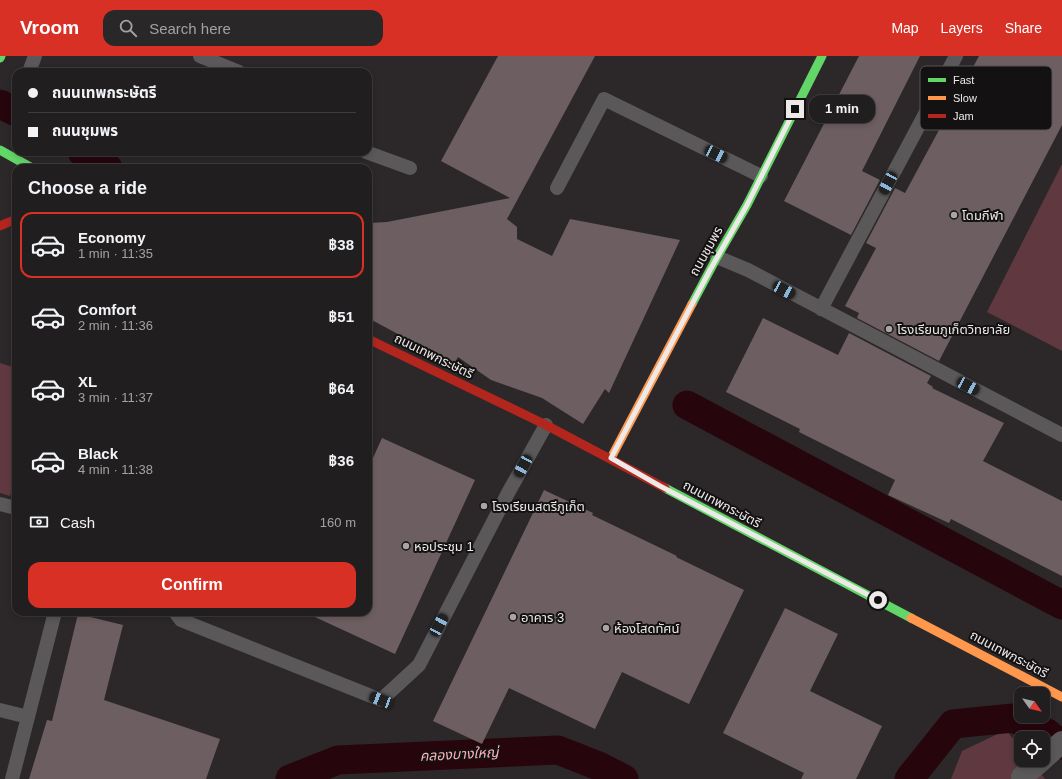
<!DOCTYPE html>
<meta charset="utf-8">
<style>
:root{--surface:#211e1f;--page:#292728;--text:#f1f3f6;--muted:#a2a2a4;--line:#3e3c3d;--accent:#d93025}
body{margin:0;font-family:Arial,"Noto Sans Thai",sans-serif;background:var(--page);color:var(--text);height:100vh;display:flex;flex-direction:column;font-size:15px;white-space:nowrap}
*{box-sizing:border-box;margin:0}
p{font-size:13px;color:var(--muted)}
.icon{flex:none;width:22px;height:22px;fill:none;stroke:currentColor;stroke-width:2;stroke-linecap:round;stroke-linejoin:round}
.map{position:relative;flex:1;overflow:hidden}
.details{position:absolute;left:12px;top:108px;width:360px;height:452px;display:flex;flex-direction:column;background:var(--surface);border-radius:12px;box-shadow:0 2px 6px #0003,0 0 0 1px var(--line)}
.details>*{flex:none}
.guide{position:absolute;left:12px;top:12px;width:360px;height:88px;border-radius:12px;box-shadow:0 2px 6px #0003,0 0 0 1px var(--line);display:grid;align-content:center;height:88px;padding:0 16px;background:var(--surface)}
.needle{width:26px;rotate:124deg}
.tools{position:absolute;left:1014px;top:631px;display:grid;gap:8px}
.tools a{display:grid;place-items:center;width:36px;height:36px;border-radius:8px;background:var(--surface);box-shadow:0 2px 6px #0003,0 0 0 1px var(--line);font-size:20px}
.end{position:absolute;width:18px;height:18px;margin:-9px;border:5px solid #ede9e9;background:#111;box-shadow:0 0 0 2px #111}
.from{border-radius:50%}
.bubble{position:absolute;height:28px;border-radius:12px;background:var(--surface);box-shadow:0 2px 6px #0003,0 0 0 1px var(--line);font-size:13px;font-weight:700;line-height:28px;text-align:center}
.car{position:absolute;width:12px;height:24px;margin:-12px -6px;border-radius:5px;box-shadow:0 0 3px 1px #0007;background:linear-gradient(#222 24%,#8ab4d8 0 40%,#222 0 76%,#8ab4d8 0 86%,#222 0)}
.guide b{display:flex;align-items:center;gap:14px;height:38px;font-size:15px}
.guide b+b{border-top:1px solid var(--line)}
.guide i{width:10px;height:10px;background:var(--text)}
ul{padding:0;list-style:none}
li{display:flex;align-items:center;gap:12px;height:66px;margin:0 8px 6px;padding:0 8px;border:2px solid transparent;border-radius:12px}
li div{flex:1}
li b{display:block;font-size:15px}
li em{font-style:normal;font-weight:700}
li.active{border-color:var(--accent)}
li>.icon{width:36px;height:36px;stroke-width:1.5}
h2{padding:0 16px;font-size:18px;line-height:48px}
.pay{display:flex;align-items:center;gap:10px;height:44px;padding:0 16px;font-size:15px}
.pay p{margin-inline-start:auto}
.primary-button{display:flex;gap:8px;margin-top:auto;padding:8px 16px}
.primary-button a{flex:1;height:46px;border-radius:12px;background:var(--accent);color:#fff;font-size:16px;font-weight:700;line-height:46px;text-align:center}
header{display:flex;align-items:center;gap:24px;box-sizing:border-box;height:56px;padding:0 20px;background:var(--accent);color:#fff}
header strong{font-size:19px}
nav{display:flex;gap:22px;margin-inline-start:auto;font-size:14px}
.search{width:280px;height:36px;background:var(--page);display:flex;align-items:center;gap:10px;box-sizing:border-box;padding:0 14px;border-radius:12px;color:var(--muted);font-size:15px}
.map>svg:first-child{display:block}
</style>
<header>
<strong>Vroom</strong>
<div class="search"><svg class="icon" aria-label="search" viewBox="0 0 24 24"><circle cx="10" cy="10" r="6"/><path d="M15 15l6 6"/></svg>Search here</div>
<nav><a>Map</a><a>Layers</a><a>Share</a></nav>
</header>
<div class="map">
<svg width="1062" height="723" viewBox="0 0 1062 723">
<rect width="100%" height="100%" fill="#2c2829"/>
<path fill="#5f393f" d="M 1062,108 L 1062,295 L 987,256 Z
M 0,307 L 16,312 L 16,420 L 10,440 L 0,437 Z
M 1006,674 L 1021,693 L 1021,704 L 1030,704 L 1045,723 L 951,723 L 962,695 Z"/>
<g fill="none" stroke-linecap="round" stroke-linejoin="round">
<path stroke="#27050d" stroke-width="29" d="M 0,48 L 16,56
M 82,96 L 108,112
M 687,349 L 1062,549
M 290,723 L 338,704 L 558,694 L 601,711 L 624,723
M 909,723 L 953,668 L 1013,662 L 1047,677 L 1062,689"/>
</g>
<path fill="#6d5e61" d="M 498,0 L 595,0 L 507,163 L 517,171 L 517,183 L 552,200 L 570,163 L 680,184 L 609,337 L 605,333 L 583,368 L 542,342 L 491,324 L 458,301 L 454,308 L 368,262 L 368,167 L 387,166 L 510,142 L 441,105 Z
M 859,0 L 920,0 L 862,115 L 880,124 L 851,179 L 784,145 Z
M 979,0 L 1062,0 L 1062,69 L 939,305 L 857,262 L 859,257 L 845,250 L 876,192 L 866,187 L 895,132 L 905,137 Z
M 763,262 L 838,299 L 849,277 L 931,320 L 927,327 L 933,331 L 932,332 L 1004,367 L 983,405 L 1062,445 L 1062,520 L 951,463 L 949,467 L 888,439 L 895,424 L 799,376 L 800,373 L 726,336 Z
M 382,382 L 475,424 L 395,598 L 304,556 L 368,556 L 368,413 Z
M 544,434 L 593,457 L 592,459 L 677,500 L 676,501 L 744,534 L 689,648 L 622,616 L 595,673 L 509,632 L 482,688 L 433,665 Z
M 785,552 L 838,578 L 810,635 L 882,670 L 856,723 L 801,723 L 804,717 L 723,677 Z
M 78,558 L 123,569 L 104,644 L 220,683 L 206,723 L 29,723 L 47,664 L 52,665 Z"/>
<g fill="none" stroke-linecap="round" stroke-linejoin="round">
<path stroke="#5b5859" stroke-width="14" d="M 200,0 L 239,16
M 29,16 L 35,0
M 366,96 L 410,112
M 557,132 L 604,43 L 761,120
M 717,201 L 748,214 L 1062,379
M 821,253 L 956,0
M 0,448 L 16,452
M 175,556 L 181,564 L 381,644 L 419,609 L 508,437 L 546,369
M 0,654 L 28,661
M 12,723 L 55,556"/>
<path stroke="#5b5859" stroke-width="22" d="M 1043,703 L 1062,686
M 1023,723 L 1022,721 L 1042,704"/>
<path stroke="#63d668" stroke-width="9" d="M 0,2 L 1,0
M 0,94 L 32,112
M 692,248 L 717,201 L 747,149 L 822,0
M 665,432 L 911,562"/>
<path stroke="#ff974d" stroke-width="9" d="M 611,402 L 692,248
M 911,562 L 1062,641"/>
<path stroke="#b3261e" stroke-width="9" d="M 0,170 L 16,163
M 368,283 L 544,368 L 665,432"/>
</g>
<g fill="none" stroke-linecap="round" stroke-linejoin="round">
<path stroke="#ede9e9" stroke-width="5" d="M 795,53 L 747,149 L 710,214 L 611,402 L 660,430 L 878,544"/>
</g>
<g fill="#a9a5a6" stroke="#131111" stroke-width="1.5">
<circle cx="954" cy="159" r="4"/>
<circle cx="889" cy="273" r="4"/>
<circle cx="484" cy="450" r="4"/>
<circle cx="406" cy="490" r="4"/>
<circle cx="513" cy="561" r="4"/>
<circle cx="606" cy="572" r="4"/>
</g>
<g text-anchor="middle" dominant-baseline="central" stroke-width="4" stroke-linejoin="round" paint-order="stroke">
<g font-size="13" fill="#ede9e9" stroke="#131111" text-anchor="start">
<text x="962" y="159">โดมกีฬา</text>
<text x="897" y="273">โรงเรียนภูเก็ตวิทยาลัย</text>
<text x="492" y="450">โรงเรียนสตรีภูเก็ต</text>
<text x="414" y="490">หอประชุม 1</text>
<text x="521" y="561">อาคาร 3</text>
<text x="614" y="572">ห้องโสดทัศน์</text>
</g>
<g font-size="13" fill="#ede9e9" stroke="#131111">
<text transform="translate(706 195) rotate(-61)">ถนนชุมพร</text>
<text transform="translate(434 300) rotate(26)">ถนนเทพกระษัตรี</text>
<text transform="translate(722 448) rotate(28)">ถนนเทพกระษัตรี</text>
<text transform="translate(1009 598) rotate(28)">ถนนเทพกระษัตรี</text>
</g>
<g font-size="14" font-style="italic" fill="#feb1bc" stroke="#131111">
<text transform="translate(459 698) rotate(-3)">คลองบางใหญ่</text>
</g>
</g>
<rect x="920" y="10" width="132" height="64" rx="6" fill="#131111" stroke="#545252" stroke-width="1"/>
<rect x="928" y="22" width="18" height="4" fill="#63d668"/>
<rect x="928" y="40" width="18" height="4" fill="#ff974d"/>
<rect x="928" y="58" width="18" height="4" fill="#b3261e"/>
<g font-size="11" fill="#ede9e9">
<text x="953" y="28">Fast</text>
<text x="953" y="46">Slow</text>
<text x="953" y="64">Jam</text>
</g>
</svg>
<div class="tools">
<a><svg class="needle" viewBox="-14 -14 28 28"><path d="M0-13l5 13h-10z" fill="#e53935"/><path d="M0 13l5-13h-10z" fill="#a2a2a4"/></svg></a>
<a><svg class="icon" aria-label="locate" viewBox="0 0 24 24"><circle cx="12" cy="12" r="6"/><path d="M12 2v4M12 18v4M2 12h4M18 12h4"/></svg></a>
</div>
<i class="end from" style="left:878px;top:544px"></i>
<i class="end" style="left:795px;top:53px"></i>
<div class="bubble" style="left:809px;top:39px;width:66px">1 min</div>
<i class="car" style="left:716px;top:98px;rotate:116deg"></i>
<i class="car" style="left:888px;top:127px;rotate:208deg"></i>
<i class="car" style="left:784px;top:234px;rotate:118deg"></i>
<i class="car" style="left:968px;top:330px;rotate:118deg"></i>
<i class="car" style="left:523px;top:410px;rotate:209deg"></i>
<i class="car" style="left:439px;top:569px;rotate:28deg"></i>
<i class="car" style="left:381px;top:644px;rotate:291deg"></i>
<div class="guide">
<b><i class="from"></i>ถนนเทพกระษัตรี</b>
<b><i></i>ถนนชุมพร</b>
</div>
<section class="details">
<h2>Choose a ride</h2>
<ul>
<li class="active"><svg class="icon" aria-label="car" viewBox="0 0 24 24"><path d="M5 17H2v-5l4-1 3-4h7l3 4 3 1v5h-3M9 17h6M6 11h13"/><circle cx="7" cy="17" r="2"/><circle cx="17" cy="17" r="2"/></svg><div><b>Economy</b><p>1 min · 11:35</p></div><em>฿38</em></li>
<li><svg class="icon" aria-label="car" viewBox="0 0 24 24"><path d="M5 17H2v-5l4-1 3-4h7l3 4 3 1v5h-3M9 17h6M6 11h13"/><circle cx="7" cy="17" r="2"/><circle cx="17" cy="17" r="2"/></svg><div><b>Comfort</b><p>2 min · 11:36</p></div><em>฿51</em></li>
<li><svg class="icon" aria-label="car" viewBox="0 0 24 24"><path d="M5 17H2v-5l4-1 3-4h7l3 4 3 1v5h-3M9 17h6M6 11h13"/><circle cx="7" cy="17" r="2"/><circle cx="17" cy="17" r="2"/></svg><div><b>XL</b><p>3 min · 11:37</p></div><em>฿64</em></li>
<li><svg class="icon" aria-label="car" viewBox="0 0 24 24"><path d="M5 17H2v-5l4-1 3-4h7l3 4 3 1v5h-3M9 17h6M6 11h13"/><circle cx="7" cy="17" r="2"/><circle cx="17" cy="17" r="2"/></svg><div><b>Black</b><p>4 min · 11:38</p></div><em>฿36</em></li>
</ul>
<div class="pay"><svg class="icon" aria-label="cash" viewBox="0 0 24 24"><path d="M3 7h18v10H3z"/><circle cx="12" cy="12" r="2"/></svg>Cash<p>160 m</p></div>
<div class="primary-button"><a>Confirm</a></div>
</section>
</div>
